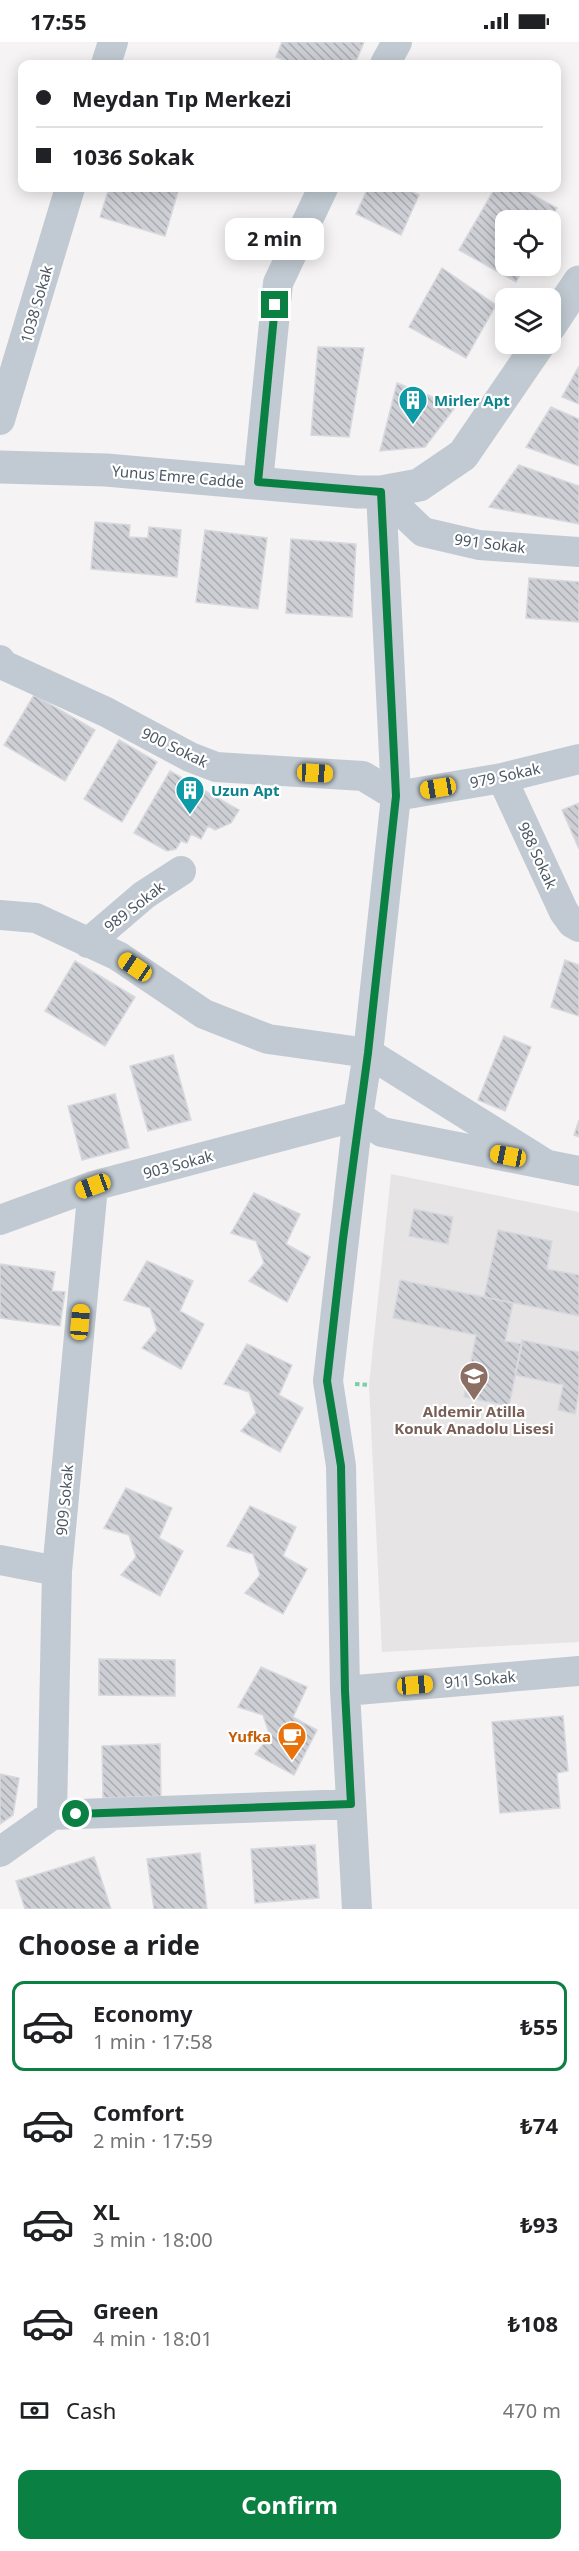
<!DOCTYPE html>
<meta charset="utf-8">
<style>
:root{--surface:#fff;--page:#f6f6f6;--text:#202124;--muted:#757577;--line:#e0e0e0;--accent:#0b8043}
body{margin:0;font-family:"Noto Sans",sans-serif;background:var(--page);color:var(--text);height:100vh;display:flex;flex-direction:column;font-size:22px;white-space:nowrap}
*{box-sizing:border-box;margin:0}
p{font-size:20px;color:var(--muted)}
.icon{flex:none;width:33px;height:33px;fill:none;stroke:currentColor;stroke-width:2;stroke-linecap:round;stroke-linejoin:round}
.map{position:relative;height:1867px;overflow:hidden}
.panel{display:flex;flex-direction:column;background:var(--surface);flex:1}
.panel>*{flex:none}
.banner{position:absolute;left:18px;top:18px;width:543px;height:132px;border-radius:12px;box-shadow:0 3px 15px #0003;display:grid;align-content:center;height:132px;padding:0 18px;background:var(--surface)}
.buttons{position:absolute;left:495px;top:168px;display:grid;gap:12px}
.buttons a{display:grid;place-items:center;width:66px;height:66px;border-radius:12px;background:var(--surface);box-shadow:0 3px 15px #0003;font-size:30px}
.end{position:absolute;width:27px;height:27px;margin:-14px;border:8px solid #0b8043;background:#fff;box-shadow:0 0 0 3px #fff}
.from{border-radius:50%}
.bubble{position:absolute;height:42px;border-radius:12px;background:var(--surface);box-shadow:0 3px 15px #0003;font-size:20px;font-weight:700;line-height:42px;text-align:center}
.car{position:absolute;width:18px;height:36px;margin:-18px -9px;border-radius:8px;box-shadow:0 0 4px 2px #0007;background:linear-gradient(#f5c518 24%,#345 0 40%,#f5c518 0 76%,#345 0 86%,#f5c518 0)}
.banner b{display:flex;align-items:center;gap:21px;height:57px;font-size:22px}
.banner b+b{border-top:2px solid var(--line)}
.banner i{width:15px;height:15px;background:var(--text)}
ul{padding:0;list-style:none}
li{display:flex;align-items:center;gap:18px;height:90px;margin:0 12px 9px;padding:0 6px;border:3px solid transparent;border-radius:12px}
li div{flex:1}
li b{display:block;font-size:22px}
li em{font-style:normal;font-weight:700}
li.active{border-color:var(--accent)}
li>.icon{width:54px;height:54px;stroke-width:1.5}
h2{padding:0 18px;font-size:27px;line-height:72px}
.pay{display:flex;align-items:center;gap:15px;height:66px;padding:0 18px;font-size:22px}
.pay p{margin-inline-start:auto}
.primary-button{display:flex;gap:12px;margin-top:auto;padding:12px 18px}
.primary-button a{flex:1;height:69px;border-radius:12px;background:var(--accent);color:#fff;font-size:24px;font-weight:700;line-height:69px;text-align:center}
.status{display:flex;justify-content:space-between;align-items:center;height:42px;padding:0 30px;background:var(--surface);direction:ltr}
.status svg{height:16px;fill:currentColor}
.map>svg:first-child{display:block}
</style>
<div class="status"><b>17:55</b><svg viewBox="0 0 49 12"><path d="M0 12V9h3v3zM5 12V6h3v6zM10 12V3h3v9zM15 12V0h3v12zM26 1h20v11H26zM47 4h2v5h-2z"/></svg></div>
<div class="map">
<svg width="579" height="1867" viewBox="0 0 579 1867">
<defs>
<pattern id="building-back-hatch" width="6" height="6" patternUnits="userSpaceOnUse" patternTransform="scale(1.5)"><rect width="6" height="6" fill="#cdcfd5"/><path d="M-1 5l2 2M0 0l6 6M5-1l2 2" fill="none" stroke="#a8abb0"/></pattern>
</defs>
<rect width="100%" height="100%" fill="#f5f3f3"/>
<path fill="#e6e4e5" d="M 391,1132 L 579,1170 L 579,1600 L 382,1610 L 369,1343 Z"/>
<path fill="url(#building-back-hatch)" stroke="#d7d9de" stroke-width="1.5" d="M 282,0 L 364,0 L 355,22 L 296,22 L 276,15 Z
M 109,146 L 141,146 L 150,149 L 152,146 L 179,146 L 165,194 L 100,175 Z
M 368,146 L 403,146 L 419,153 L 401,193 L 356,172 Z
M 495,146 L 520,146 L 557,166 L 550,178 L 506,178 L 506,224 L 525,224 L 516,240 L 459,208 Z
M 442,226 L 496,263 L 466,316 L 409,285 Z
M 318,305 L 364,306 L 349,395 L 311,393 Z
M 579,324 L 579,362 L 562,355 Z
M 397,341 L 456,364 L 425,405 L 380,409 Z
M 551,365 L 579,377 L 579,424 L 526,405 Z
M 519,423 L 579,444 L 579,482 L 489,465 Z
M 95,480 L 130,483 L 129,495 L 148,496 L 149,485 L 181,488 L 177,535 L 91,527 Z
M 205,488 L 267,496 L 258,567 L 196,560 Z
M 291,497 L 356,502 L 352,575 L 286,571 Z
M 529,536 L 579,540 L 579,580 L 526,576 Z
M 34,653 L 95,688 L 65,739 L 4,703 Z
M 119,698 L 157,720 L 122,780 L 84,757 Z
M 170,729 L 239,768 L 231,781 L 215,788 L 208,784 L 201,797 L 191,792 L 187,801 L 181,799 L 176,807 L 167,809 L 134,791 Z
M 579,761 L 579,807 L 562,768 Z
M 565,918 L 579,923 L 579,974 L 551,965 Z
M 75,919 L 135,955 L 105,1004 L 45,969 Z
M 504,994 L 531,1005 L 505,1069 L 478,1058 Z
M 173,1013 L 191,1078 L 148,1089 L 130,1024 Z
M 115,1052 L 129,1106 L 82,1118 L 68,1064 Z
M 579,1078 L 579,1095 L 574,1093 Z
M 254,1151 L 300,1172 L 286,1202 L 310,1215 L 287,1260 L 249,1239 L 264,1221 L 256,1199 L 231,1191 Z
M 414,1167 L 453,1175 L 448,1202 L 409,1194 Z
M 498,1188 L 552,1199 L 547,1227 L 579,1233 L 579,1274 L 484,1255 Z
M 147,1219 L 193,1239 L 180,1269 L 204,1282 L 181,1327 L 142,1306 L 157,1288 L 150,1266 L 124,1258 Z
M 0,1222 L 55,1230 L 52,1249 L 65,1250 L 60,1284 L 0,1276 Z
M 400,1238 L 513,1261 L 505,1299 L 522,1302 L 509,1364 L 464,1355 L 476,1293 L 393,1276 Z
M 522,1298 L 579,1310 L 579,1350 L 575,1372 L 558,1368 L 563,1343 L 515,1333 Z
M 247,1302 L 292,1323 L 279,1353 L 303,1366 L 280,1410 L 241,1389 L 256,1371 L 249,1350 L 224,1342 Z
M 126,1446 L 172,1466 L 159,1496 L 183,1509 L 160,1554 L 121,1533 L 136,1515 L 129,1493 L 104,1486 Z
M 250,1464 L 296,1485 L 283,1514 L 307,1527 L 283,1572 L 245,1551 L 260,1533 L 253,1512 L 227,1504 Z
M 99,1617 L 175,1618 L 175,1654 L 99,1653 Z
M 261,1625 L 307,1645 L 293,1675 L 317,1688 L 294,1733 L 255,1712 L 270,1694 L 263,1673 L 238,1665 Z
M 563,1674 L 568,1729 L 557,1731 L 560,1766 L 500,1771 L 492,1680 Z
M 160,1702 L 161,1754 L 103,1756 L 102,1704 Z
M 0,1732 L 19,1736 L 13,1773 L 0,1782 Z
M 315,1803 L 319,1856 L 255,1861 L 251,1807 Z
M 200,1811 L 207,1867 L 154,1867 L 147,1817 Z
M 94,1815 L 111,1867 L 25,1867 L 16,1839 Z"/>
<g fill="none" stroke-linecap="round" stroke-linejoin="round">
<path stroke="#7ad0a6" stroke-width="4" stroke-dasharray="4.5 3" stroke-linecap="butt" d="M 355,1342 L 369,1343"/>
<path stroke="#c1cad2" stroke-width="30" d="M 106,22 L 113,0
M 385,22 L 397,0
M 0,378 L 70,146
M 258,440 L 278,241 L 323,146
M 381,450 L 423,490 L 479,503 L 579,510
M 0,618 L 3,623 L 106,670 L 190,715 L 216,725 L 363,734 L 396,754 L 502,736 L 579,717
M 502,736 L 564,870 L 572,881 L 579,885
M 0,873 L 36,876 L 118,914 L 204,972 L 268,997 L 368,1011 L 544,1121
M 88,901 L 144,853 L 181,829
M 0,1178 L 93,1144 L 358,1074 L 382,1090 L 579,1129
M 0,1518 L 57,1529
M 345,1649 L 579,1629
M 52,1773 L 57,1529 L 93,1144
M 0,1810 L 52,1773 L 351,1762
M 357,1867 L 345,1649 L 341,1424 L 328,1339 L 358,1074 L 368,1011 L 396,754 L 381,450"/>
<path stroke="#c1cad2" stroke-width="33" d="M 550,284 L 579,240
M 0,425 L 106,428 L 358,450 L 381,450 L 419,443 L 463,413 L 539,302"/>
</g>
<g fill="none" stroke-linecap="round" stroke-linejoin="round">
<path stroke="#0b8043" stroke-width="8" d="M 76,1772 L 351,1762 L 345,1649 L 341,1424 L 327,1339 L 343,1197 L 368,1011 L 396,754 L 381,450 L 258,440 L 275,263"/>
</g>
<defs>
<g id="building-pin" transform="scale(1.5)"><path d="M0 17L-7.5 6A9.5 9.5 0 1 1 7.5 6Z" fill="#0f9aa8" stroke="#fff"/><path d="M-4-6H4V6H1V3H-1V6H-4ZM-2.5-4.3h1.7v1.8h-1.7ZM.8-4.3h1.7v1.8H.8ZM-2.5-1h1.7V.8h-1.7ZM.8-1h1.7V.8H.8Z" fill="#fff"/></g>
<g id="school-pin" transform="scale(1.5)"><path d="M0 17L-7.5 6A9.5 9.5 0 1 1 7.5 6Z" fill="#8d6e63" stroke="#fff"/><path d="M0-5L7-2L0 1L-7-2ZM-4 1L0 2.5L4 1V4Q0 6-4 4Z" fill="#fff"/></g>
<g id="cafe-pin" transform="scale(1.5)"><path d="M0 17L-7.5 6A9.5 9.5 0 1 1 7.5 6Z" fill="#e8710a" stroke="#fff"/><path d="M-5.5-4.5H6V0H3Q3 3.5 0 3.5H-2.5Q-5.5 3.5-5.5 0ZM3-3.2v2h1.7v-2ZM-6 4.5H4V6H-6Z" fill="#fff"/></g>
</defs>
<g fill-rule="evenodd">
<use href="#building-pin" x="413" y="358"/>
<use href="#building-pin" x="190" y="748"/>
<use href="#school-pin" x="474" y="1334"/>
<use href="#cafe-pin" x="292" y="1694"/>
</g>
<g text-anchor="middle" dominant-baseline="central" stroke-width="4.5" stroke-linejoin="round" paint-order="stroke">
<g font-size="15" fill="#4a5661" stroke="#fff">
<text transform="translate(36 262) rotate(-74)">1038 Sokak</text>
<text transform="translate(178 434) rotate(5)">Yunus Emre Cadde</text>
<text transform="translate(490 501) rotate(7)">991 Sokak</text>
<text transform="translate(175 705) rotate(26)">900 Sokak</text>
<text transform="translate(505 733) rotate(-12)">979 Sokak</text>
<text transform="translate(538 813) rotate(65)">988 Sokak</text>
<text transform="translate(134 864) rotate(-38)">989 Sokak</text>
<text transform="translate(178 1122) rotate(-15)">903 Sokak</text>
<text transform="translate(64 1458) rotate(-85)">909 Sokak</text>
<text transform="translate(480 1637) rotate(-5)">911 Sokak</text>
</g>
<g font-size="15" font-weight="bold" fill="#0d838f" stroke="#fff" text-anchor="start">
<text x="434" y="358">Mirler Apt</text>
<text x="211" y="748">Uzun Apt</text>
</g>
<g font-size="15" font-weight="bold" fill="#785e54" stroke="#fff">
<text x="474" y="1369">Aldemir Atilla<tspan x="474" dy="17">Konuk Anadolu Lisesi</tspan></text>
</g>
<g font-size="15" font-weight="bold" fill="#c56008" stroke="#fff" text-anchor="end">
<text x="271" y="1694">Yufka</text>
</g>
</g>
</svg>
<div class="buttons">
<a><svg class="icon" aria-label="locate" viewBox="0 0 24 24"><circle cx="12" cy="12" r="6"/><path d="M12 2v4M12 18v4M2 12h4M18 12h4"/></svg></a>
<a><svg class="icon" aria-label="layers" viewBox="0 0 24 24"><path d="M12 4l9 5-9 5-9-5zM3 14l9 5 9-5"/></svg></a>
</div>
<i class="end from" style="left:76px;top:1772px"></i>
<i class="end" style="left:275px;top:263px"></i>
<div class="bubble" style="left:225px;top:176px;width:99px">2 min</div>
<i class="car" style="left:315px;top:731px;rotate:93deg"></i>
<i class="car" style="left:438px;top:746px;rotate:260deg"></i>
<i class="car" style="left:135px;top:925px;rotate:304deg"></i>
<i class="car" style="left:508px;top:1114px;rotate:281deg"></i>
<i class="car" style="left:93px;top:1144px;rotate:250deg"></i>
<i class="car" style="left:80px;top:1280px;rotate:5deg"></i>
<i class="car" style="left:415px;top:1643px;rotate:85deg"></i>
<div class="banner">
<b><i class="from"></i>Meydan Tıp Merkezi</b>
<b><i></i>1036 Sokak</b>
</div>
</div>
<section class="panel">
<h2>Choose a ride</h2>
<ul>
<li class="active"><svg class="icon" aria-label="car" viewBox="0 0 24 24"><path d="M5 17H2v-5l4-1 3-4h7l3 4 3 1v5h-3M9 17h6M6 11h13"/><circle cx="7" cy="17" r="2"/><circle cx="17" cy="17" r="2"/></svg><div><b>Economy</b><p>1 min · 17:58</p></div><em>₺55</em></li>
<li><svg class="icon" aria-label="car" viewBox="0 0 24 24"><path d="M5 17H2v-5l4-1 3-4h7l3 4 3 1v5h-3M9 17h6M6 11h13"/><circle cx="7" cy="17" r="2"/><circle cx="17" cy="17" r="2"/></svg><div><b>Comfort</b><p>2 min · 17:59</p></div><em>₺74</em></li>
<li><svg class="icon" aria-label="car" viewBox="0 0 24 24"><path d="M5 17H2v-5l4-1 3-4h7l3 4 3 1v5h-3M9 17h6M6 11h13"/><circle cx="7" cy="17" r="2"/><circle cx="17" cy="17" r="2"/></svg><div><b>XL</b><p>3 min · 18:00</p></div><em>₺93</em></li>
<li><svg class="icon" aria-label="car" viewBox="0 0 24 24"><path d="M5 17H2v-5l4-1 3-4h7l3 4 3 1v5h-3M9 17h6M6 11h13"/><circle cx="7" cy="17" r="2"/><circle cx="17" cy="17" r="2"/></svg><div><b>Green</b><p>4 min · 18:01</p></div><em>₺108</em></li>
</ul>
<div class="pay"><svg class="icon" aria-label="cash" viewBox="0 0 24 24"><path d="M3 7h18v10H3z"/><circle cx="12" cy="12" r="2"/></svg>Cash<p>470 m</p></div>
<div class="primary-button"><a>Confirm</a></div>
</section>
